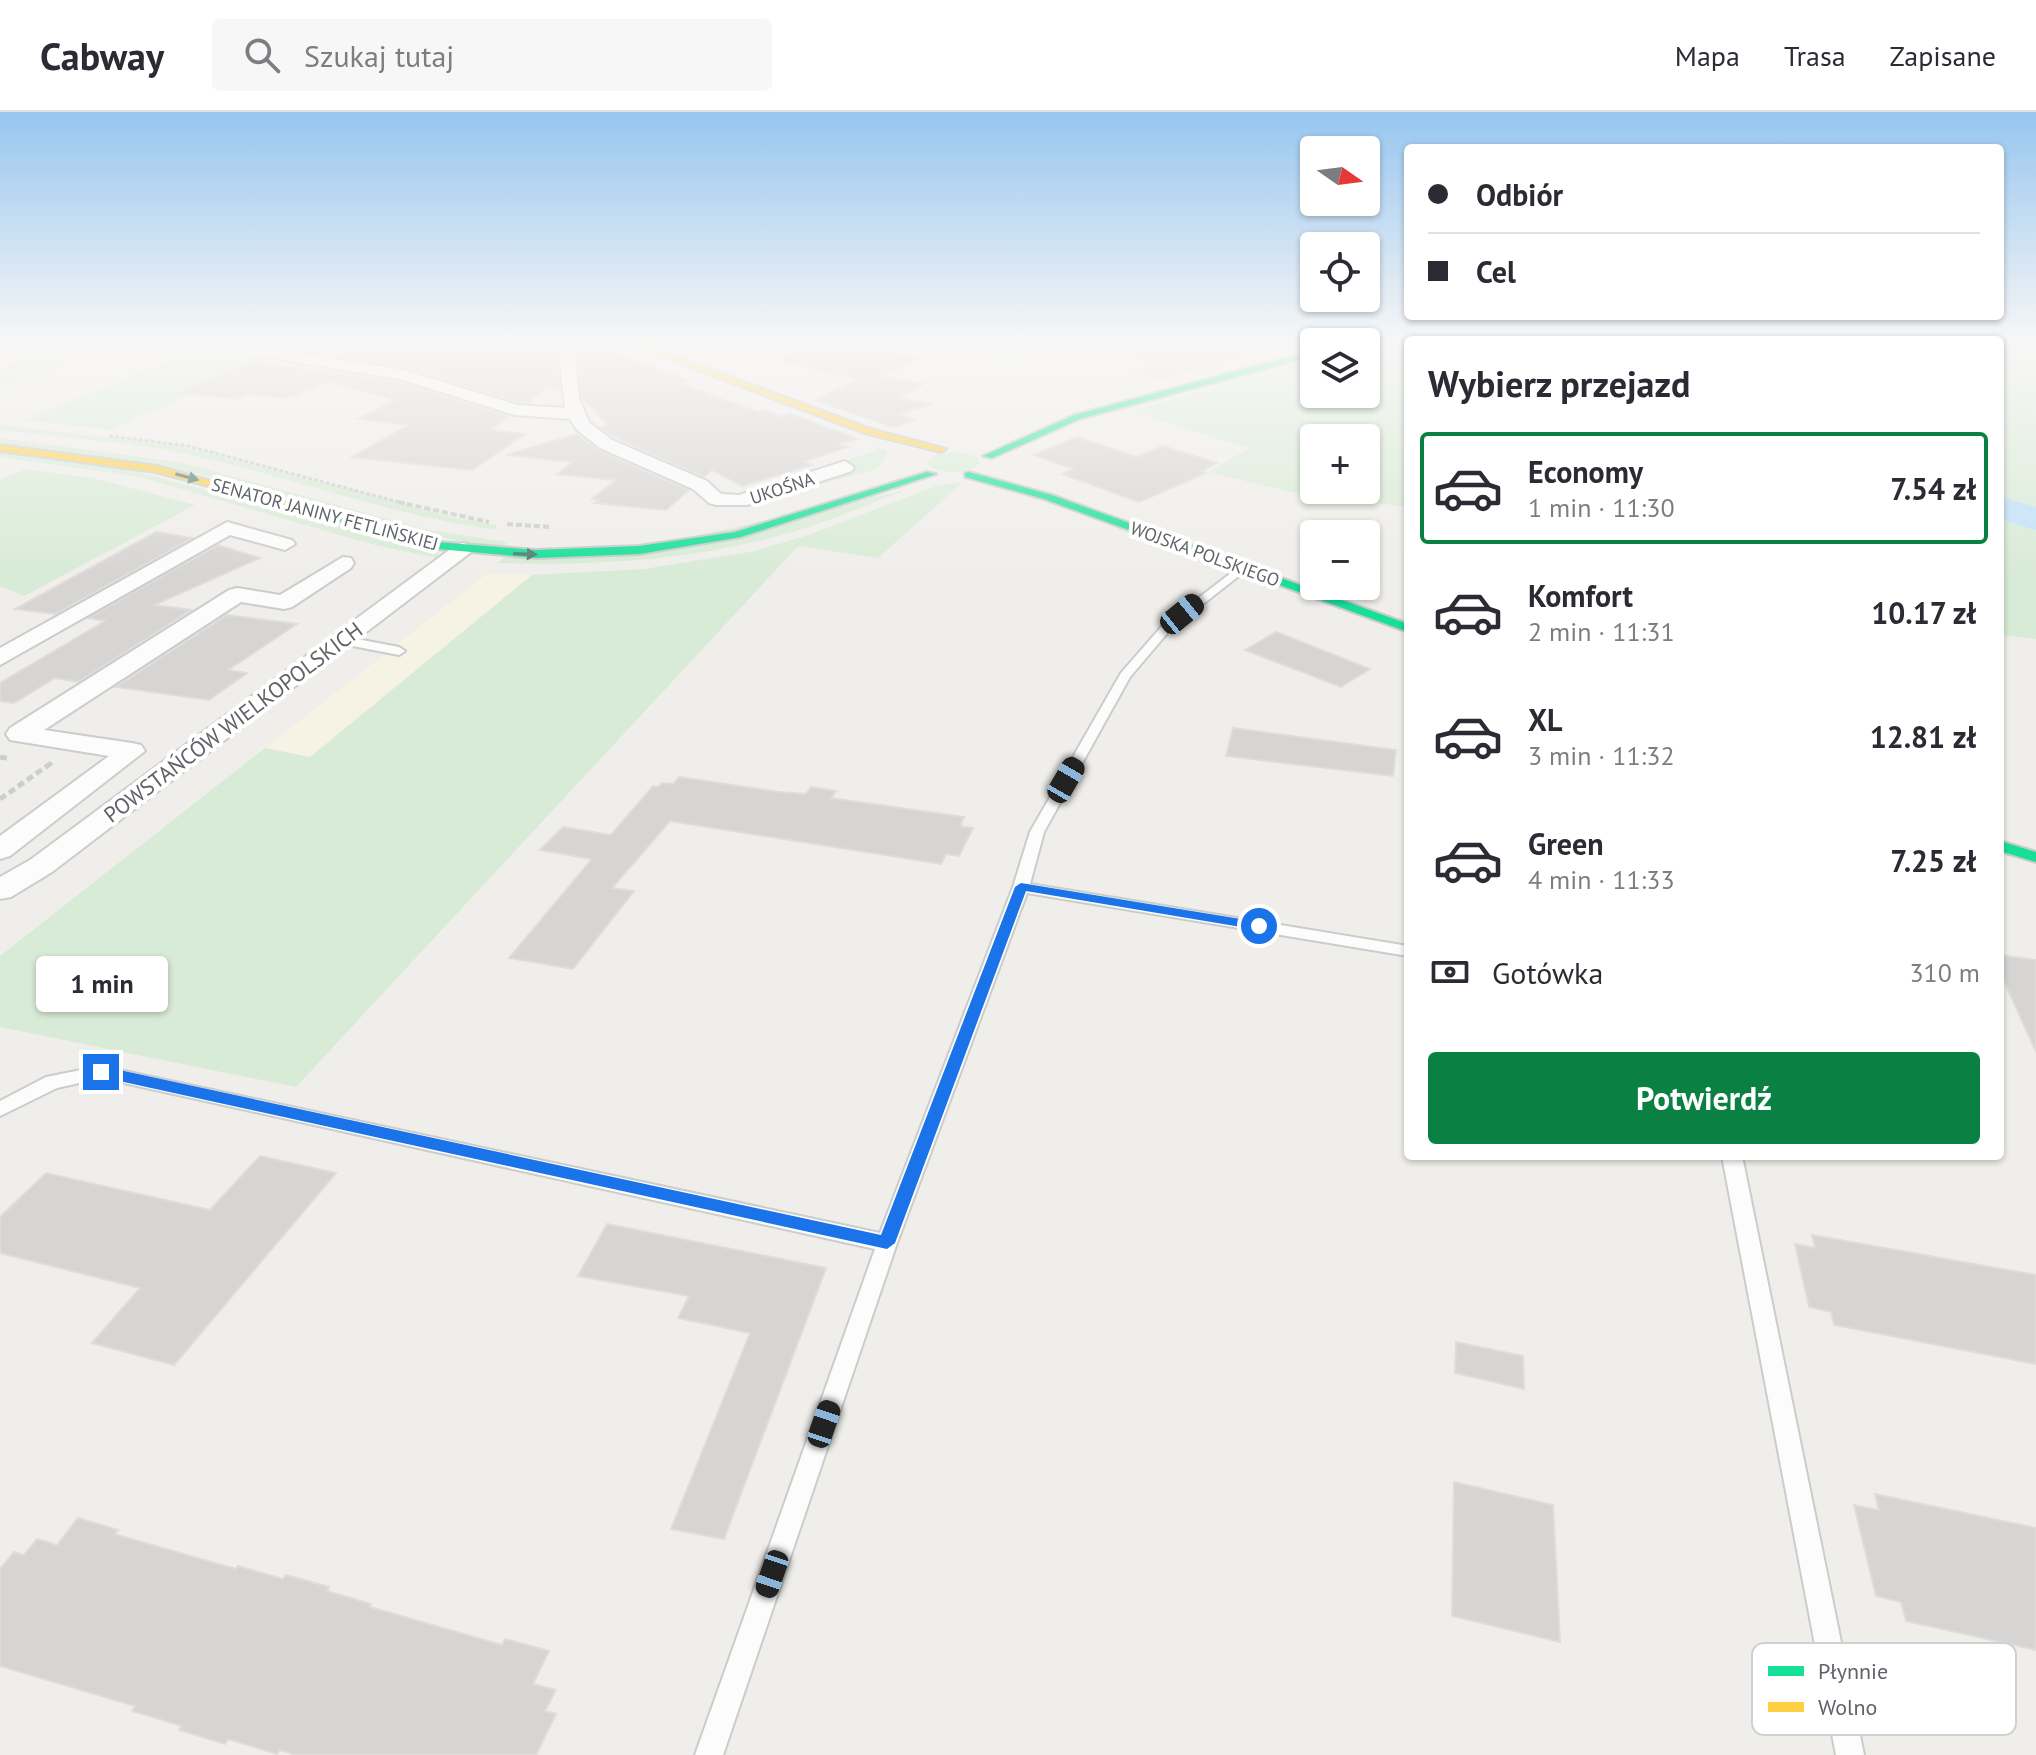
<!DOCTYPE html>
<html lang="pl">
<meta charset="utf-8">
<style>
:root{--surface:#fff;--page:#f7f7f7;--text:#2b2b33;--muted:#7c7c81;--line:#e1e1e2;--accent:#0b8043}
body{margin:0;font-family:"PT Sans",sans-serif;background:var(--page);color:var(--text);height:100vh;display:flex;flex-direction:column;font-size:30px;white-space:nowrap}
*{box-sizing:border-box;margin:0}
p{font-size:26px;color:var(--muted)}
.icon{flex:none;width:44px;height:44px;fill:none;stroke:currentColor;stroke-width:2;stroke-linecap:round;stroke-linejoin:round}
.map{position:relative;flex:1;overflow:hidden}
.drawer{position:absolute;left:1404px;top:224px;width:600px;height:824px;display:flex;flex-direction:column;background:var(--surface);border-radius:8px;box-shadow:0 2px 6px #0004}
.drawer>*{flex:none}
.guide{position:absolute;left:1404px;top:32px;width:600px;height:176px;border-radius:8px;box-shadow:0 2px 6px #0004;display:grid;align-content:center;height:176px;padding:0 24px;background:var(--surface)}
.needle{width:52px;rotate:104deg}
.buttons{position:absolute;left:1300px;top:24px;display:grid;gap:16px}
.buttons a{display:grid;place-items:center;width:80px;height:80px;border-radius:8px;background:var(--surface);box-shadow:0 2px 6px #0004;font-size:40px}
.end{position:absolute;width:36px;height:36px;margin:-18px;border:10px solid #1a73e8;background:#fff;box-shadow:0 0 0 4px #fff}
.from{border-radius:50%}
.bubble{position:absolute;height:56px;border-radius:8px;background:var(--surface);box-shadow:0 2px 6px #0004;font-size:26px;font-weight:700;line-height:56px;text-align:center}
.car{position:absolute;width:24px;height:48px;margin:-24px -12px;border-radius:10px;box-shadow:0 0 6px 2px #0007;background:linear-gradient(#222 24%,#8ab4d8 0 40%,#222 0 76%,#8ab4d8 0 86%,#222 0)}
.guide b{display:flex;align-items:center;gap:28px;height:76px;font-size:30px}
.guide b+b{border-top:2px solid var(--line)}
.guide i{width:20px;height:20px;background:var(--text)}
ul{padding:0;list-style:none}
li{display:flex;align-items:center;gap:24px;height:112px;margin:0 16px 12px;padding:0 8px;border:4px solid transparent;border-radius:8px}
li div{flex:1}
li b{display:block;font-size:30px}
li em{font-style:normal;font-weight:700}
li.current{border-color:var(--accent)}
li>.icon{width:72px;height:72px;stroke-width:1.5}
h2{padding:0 24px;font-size:36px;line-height:96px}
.pay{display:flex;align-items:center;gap:20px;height:88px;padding:0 24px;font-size:30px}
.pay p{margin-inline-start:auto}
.cta{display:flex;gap:16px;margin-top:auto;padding:16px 24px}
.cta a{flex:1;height:92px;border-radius:8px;background:var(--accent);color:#fff;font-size:32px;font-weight:700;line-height:92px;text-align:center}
header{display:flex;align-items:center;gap:48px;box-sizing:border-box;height:112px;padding:0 40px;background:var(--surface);border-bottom:2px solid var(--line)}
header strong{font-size:38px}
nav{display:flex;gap:44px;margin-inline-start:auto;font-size:28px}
.search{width:560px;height:72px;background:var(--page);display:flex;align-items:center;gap:20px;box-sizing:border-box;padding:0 28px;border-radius:8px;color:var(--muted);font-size:30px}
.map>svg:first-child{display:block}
</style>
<header>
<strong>Cabway</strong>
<div class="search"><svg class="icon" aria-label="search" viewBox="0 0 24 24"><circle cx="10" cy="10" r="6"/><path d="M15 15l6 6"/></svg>Szukaj tutaj</div>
<nav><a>Mapa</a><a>Trasa</a><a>Zapisane</a></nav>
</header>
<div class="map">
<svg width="2036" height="1643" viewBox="0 0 2036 1643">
<rect width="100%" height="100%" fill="#efeeea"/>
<path fill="#f7f3e4" d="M 488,461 L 532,463 L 310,646 L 265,636 Z"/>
<path fill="#e2e0da" d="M 1106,233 L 1295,233 L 1159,268 L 1133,258 L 1151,253 L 1107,238 L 1111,234 Z"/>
<path fill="#d8ebd6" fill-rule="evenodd" d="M 945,233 L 1044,233 L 1020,249 Z
M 1366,233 L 1408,233 L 1408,395 L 1290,380 L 1209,360 L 1249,336 L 1129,299 L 1314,247 L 1314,282 L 1366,282 ZM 1314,326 L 1366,326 L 1366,378 L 1314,378 Z
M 2000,233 L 2036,233 L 2036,527 L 2000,523 Z
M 205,235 L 273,246 L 228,266 L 215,265 L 181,280 L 191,282 L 112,318 L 23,308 Z
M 46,245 L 77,248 L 0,278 L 0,262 Z
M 0,313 L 184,335 L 456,406 L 496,413 L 496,417 L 518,420 C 409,410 305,369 199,345 C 134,330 66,326 0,318 Z
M 0,326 L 180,350 L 427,418 L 508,430 L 501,435 L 468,432 L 189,360 L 0,332 Z
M 868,333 L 886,339 L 887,342 L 877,357 L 744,392 L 854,356 L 842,350 L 877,338 Z
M 0,340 L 116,354 L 438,440 L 438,446 L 375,433 L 139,365 L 0,345 Z
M 954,340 L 976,344 L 980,351 C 967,363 938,364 926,351 L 937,342 Z
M 25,357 L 93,366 L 195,393 L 24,484 L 0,474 L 0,368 Z
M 963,370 L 878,446 L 798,434 L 296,975 L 0,915 L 0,844 L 265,636 L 310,645 L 532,463 L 644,457 L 750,440 L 806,424 L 936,374 Z
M 906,378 C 860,396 815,415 767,427 C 679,449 588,454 498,451 L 504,445 L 599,445 Z"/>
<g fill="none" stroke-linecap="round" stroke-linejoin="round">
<path fill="#bfe0f9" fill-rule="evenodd" d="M 2000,385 L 2036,395 L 2036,418 L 2000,407 Z"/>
</g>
<path fill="#d6d5d3" stroke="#deddd9" stroke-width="2" d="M 366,233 L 555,233 L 560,277 L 547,275 L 527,291 L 518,290 L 404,255 L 340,245 Z
M 577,233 L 594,233 L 690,269 L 681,272 L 758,300 L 764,298 L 782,305 L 789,301 L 858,327 L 840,332 L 848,335 L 805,349 L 812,353 L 742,374 L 712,358 L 704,365 L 614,325 L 600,315 L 608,313 L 582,285 Z
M 816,233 L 852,233 L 919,246 L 881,264 L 924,272 L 897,286 L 934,292 L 897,302 L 915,308 L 893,315 L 815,288 L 858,267 L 777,248 Z
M 252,249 L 399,270 L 509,304 L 491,318 L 525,322 L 472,358 L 352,345 L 408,313 L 358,307 L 395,288 L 328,269 L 300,282 L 283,286 L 248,282 L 238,287 L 179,281 Z
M 577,322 L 599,339 L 689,378 L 666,398 L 594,391 L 599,387 L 592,387 L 616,368 L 557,362 L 573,350 L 506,343 Z
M 1077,325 L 1136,345 L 1163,334 L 1217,351 L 1202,359 L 1206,361 L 1139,390 L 1062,362 L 1074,357 L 1034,343 Z
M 156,420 L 192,426 L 55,502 L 15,497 Z
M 218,433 L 260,446 L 154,493 L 191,498 L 78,570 L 55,566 L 14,591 L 0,589 L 0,571 L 105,509 L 88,506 Z
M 227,503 L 297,512 L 228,558 L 247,561 L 209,588 L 116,575 Z
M 1276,520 L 1370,557 L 1341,575 L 1245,538 Z
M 1233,616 L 1396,638 L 1393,664 L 1226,644 Z
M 679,665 L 779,680 L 806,682 L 811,675 L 836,679 L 831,686 L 964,705 L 960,714 L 973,716 L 959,744 L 946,742 L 941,752 L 670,709 L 612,776 L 634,779 L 573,857 L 509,846 L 592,747 L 540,738 L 563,715 L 611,723 L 653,674 L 658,675 L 662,671 L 673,672 Z
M 2000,843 L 2036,848 L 2036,940 L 2000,860 Z
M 260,1044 L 336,1061 L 174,1253 L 92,1231 L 140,1176 L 0,1141 L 0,1105 L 46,1061 L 210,1098 Z
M 607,1112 L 826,1156 L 724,1427 L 671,1417 L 750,1221 L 678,1206 L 689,1184 L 578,1164 Z
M 1812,1123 L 2036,1163 L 2036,1252 L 1834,1213 L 1831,1200 L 1809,1195 L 1795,1132 L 1815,1136 Z
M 1456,1230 L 1523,1244 L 1524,1277 L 1455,1261 Z
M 1454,1370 L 1553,1393 L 1560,1530 L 1452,1504 Z
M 1875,1382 L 2036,1416 L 2036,1538 L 1906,1509 L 1901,1490 L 1876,1484 L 1854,1393 L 1879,1398 Z
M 78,1406 L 118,1418 L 114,1422 L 236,1457 L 238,1454 L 283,1467 L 286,1463 L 329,1475 L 327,1479 L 371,1492 L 370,1495 L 502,1533 L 505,1527 L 549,1539 L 533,1572 L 556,1578 L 545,1599 L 556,1602 L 536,1643 L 296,1643 L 280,1638 L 277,1642 L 228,1627 L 225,1632 L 179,1618 L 182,1614 L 132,1599 L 135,1594 L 0,1554 L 0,1457 L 14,1440 L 24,1443 L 37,1427 L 57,1433 Z"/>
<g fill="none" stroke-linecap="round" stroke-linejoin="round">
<g stroke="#cbcccc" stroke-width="4">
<path id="lane" d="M 1240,454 L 1249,456 L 1170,518 L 1130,565 L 1044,720 L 1030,772 L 1408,834 L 1408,844 L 1027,781 L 897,1131 L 723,1643 L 695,1643 L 875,1137 L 101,966 L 57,976 L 0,1004 L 0,989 L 46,965 L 101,954 L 880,1121 L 1013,775 L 1030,720 L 1121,561 L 1162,514 Z
M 341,524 L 399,535 L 405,539 L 399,543 L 337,531 L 337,525 Z
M 1722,1044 L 1742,1044 L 1864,1643 L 1836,1643 Z"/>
</g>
<g stroke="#cbcccc" stroke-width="4">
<path id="street" d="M 214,233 L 251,233 L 403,258 L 517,293 L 565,296 L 558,233 L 574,233 L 579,286 L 589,310 L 612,328 L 707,369 L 721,382 L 739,383 L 845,349 L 854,355 L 852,359 L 747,393 L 716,393 L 709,391 L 693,377 L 600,336 L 577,318 L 570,307 L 515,303 L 400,267 L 221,238 Z
M 227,410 L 292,428 L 295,432 L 285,438 L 230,423 L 0,553 L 0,536 Z
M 463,431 L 470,433 L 474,437 L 470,441 L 52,760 L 11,785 L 0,787 L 0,765 L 30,748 L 456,433 Z
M 343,445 L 351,446 L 354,451 L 351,456 L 292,495 L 284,497 L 241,490 L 44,618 L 132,631 L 141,633 L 145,639 L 10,744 L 0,747 L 0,724 L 109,644 L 10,628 L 6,622 L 10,616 L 229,478 L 237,476 L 280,483 Z"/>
</g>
<g stroke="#cacacb" stroke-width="4">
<path id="fast" d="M 1314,238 L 1314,244 L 1080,307 L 992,346 L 983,344 L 1074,303 Z
M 927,360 L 936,362 L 741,425 L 639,442 L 536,446 L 438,437 L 277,391 L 283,388 L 438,430 L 536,438 L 639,434 L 735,420 Z
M 969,360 L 1052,383 L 1408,512 L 1408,520 L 1044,387 L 965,365 L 965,361 Z
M 2000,729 L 2036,740 L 2036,750 L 2000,739 Z"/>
</g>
<g stroke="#cacacb" stroke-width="4">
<path id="slow" d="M 631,233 L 644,233 L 871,317 L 946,337 L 941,340 L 864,321 Z
M 0,333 L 157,354 L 289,391 L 283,394 L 156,360 L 0,339 Z"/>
</g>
<path stroke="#cacfcc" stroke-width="3" stroke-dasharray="4 2" stroke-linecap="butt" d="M 0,259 L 70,233
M 109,324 L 188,334 L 406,392"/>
<path stroke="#cacfcc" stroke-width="4" stroke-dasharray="6 3" stroke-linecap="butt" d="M 398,390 L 489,410
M 507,412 L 549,415"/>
<path stroke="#cacfcc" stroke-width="5" stroke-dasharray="7 4" stroke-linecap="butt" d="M 0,645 L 11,647
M 0,687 L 50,652 L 45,652"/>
<use href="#lane" fill="#fdfcfc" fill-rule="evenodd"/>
<use href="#street" fill="#fdfcfc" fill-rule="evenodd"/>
<use href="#fast" fill="#16e098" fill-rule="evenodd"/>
<use href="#slow" fill="#ffcf43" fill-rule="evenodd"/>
</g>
<defs><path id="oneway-solid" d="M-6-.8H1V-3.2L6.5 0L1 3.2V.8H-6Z" transform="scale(2)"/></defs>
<g fill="#507c72">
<use href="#oneway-solid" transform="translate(187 365) rotate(15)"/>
<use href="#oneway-solid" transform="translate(525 442) rotate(2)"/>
</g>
<linearGradient id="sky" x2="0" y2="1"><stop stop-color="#97c6ef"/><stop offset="0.5" stop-color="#f8f7f6"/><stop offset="1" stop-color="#f8f7f6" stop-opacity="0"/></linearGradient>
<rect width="2036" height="463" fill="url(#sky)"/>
<path fill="#1a73e8" d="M 1021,771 L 1259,810 L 1266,814 L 1259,818 L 1026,779 L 895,1131 L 887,1137 L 101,965 L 94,960 L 101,954 L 881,1123 L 1015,775 Z"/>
<g text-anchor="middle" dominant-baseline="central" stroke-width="8" stroke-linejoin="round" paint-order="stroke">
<g font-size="18" fill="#5f6368" stroke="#fff">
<text transform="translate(782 376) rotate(-18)">UKOŚNA</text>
<text transform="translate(325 402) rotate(15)">SENATOR JANINY FETLIŃSKIEJ</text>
<text transform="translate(1205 442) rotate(20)">WOJSKA POLSKIEGO</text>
</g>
<g font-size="22" fill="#5f6368" stroke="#fff">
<text transform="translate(233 610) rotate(-37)">POWSTAŃCÓW WIELKOPOLSKICH</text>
</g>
</g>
<rect x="1752" y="1531" width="264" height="92" rx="12" fill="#fff" stroke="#cfd0d2" stroke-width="2"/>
<rect x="1768" y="1554" width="36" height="10" fill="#16e098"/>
<rect x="1768" y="1590" width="36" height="10" fill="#ffcf43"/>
<g font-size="22" fill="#5f6368">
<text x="1818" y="1567">Płynnie</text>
<text x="1818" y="1603">Wolno</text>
</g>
</svg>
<div class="buttons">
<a><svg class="needle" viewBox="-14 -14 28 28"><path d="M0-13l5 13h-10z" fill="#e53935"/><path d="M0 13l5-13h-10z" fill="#7c7c81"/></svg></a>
<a><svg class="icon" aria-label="locate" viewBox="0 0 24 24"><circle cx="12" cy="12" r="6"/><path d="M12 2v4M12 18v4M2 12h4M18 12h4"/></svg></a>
<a><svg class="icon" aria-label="layers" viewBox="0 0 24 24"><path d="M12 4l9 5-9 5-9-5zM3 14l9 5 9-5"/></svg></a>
<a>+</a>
<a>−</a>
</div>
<i class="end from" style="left:1259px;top:814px"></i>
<i class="end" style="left:101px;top:960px"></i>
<div class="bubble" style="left:36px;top:844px;width:132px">1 min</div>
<i class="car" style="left:1182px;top:502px;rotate:51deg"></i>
<i class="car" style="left:1066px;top:668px;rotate:30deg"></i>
<i class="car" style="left:824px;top:1312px;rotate:19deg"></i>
<i class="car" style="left:772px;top:1462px;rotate:199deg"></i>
<div class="guide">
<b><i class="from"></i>Odbiór</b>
<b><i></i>Cel</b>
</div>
<section class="drawer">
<h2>Wybierz przejazd</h2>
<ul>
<li class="current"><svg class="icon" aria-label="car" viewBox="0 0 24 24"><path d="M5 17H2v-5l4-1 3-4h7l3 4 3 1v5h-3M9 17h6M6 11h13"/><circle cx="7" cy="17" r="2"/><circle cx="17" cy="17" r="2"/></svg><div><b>Economy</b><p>1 min · 11:30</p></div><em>7.54 zł</em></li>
<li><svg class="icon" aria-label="car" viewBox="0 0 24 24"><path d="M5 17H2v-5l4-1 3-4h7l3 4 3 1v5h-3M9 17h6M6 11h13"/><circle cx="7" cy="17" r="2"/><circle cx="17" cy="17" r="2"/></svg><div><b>Komfort</b><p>2 min · 11:31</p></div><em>10.17 zł</em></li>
<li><svg class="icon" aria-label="car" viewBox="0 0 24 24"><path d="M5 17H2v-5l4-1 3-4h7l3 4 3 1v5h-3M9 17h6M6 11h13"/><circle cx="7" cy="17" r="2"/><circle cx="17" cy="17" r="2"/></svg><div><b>XL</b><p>3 min · 11:32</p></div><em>12.81 zł</em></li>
<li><svg class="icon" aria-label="car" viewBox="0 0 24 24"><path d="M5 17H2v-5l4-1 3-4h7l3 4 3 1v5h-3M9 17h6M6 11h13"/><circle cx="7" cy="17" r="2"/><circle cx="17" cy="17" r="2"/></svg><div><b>Green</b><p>4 min · 11:33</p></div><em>7.25 zł</em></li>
</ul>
<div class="pay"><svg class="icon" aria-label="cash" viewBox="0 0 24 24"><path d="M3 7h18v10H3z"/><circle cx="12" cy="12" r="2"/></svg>Gotówka<p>310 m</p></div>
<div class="cta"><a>Potwierdź</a></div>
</section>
</div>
